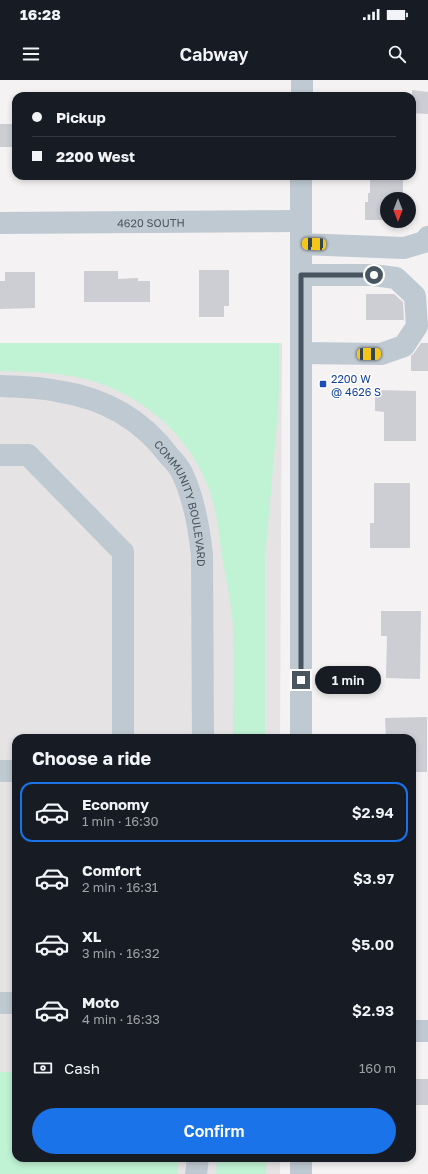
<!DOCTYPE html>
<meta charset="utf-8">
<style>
:root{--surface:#171b24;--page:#242831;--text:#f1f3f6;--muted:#9ea1a6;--line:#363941;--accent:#1a73e8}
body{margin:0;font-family:"Golos Text",sans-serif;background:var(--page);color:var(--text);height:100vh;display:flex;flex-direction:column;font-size:15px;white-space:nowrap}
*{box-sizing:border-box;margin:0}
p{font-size:13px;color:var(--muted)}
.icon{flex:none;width:22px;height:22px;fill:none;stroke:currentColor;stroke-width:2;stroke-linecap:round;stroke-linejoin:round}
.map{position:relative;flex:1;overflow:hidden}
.drawer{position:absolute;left:12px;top:654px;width:404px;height:428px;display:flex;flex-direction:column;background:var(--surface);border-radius:12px;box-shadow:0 2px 6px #0003}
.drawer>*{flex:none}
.hud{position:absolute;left:12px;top:12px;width:404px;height:88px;border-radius:12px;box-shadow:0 2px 6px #0003;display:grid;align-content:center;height:88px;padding:0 20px;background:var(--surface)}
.needle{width:26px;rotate:180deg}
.controls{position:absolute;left:380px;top:112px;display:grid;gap:8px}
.controls a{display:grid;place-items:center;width:36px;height:36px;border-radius:50%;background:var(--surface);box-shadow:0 2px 6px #0003;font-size:20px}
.end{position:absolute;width:18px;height:18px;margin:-9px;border:5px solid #485560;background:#fff;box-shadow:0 0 0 2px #fff}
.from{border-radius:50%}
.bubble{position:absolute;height:28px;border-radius:14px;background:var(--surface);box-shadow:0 2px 6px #0003;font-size:13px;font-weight:600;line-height:28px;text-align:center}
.car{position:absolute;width:12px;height:24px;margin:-12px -6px;border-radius:5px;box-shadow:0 0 3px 1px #0007;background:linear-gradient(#f5c518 24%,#345 0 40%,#f5c518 0 76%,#345 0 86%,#f5c518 0)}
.hud b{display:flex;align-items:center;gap:14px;height:38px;font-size:15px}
.hud b+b{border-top:1px solid var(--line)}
.hud i{width:10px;height:10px;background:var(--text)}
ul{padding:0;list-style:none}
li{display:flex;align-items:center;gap:12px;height:60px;margin:0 8px 6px;padding:0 12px;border:2px solid transparent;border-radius:12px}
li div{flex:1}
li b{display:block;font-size:15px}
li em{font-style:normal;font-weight:600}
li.selected{border-color:var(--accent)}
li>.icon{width:36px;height:36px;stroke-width:1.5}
h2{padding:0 20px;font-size:18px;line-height:48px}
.pay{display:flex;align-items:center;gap:10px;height:44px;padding:0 20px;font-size:15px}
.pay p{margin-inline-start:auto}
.button{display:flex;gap:8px;margin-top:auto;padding:8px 20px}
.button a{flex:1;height:46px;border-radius:24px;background:var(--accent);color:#fff;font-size:16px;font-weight:600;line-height:46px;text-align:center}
.status{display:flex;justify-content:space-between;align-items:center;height:28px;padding:0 20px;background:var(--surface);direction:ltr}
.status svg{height:11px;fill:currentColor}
header{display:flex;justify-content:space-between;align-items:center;height:52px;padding:0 20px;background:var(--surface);font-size:18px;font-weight:600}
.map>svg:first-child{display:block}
</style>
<div class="status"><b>16:28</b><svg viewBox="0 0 49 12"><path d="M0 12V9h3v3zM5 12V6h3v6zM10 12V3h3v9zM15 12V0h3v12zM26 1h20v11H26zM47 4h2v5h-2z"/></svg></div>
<header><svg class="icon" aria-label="menu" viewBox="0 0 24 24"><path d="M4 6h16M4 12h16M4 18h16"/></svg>Cabway<svg class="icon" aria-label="search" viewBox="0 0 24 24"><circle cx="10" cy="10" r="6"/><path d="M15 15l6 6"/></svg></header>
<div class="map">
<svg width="428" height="1094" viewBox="0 0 428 1094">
<rect width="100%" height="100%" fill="#f4f2f2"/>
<path fill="#e5e3e4" d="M 0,263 L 282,263 L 280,658 L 16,658 L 16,1078 L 280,1078 L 280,1094 L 0,1094 Z"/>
<path fill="#c0f2d4" d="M 0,263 L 279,263 L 279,310 L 277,342 L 265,479 L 265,658 L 233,658 C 233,623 235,587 233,552 C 233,529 227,505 223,483 C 220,464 219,444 214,426 C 200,366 151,319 93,301 C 63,292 31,292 0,291 Z
M 0,992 L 16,992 L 16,1078 L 179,1078 L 177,1094 L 0,1094 Z
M 217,1078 L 266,1078 L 266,1094 L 216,1094 Z"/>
<path fill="#ccced4" d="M 412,10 L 428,12 L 428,34 L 412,33 Z
M 0,44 L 16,44 L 16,67 L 0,67 Z
M 370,96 L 403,96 L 403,119 L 387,119 L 387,140 L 365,140 L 365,122 L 368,122 L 368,113 L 370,113 Z
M 199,190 L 229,190 L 229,226 L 224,226 L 224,237 L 199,237 Z
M 84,191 L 118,191 L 118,199 L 138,198 L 138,201 L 150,201 L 150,222 L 84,222 Z
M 5,192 L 35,192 L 35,228 L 0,229 L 0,201 L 5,201 Z
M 366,214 L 394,214 L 403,222 L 404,240 L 366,240 Z
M 421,263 L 428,263 L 428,291 L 411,291 L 411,276 L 414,273 Z
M 375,310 L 416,311 L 416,361 L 384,361 L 384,332 L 375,331 Z
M 374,403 L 410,403 L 410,468 L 370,468 L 370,443 L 374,443 Z
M 381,531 L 421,531 L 420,599 L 386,598 L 387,556 L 381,556 Z
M 427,637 L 427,692 L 412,692 L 412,658 L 386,658 L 385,638 Z
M 412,999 L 428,999 L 428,1025 L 412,1025 Z"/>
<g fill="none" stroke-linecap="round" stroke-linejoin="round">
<g stroke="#bfc9d1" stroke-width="22">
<path d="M 302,16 L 302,0"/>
<path id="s1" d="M 0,143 L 301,141"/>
<path d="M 301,164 L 404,168 L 424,162 L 428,157"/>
<path d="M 301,195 L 373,195 L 396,198 L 415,216 L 417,246 L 404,266 L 381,274 L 302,273"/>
<path id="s2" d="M 0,306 C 19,307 39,307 57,311 C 104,318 141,338 169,376 C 174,381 179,387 182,393 C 194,418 199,447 202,475 L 203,658"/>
<path d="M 0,375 L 28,375 L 123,472 L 123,658"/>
<path d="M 301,658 L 301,96"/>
<path d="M 0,691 L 16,691"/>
<path d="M 0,923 L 16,923"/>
<path d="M 412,951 L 428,951"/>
<path d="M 301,1078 L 301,1094"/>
<path d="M 196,1094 L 198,1078"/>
</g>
</g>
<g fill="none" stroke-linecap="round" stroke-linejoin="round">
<path stroke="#485560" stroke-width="5" d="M 301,600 L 301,195 L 374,195"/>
</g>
<rect fill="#1a4fb4" stroke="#fff" stroke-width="1.5" x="319" y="300" width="8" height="8" rx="2"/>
<g text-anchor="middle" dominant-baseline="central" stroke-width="3" stroke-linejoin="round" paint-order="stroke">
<g font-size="11" fill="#485560" stroke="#fff">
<text stroke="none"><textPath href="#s1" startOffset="151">4620 SOUTH</textPath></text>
<text stroke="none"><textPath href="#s2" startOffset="240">COMMUNITY BOULEVARD</textPath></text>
</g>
<g font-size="11" fill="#164399" stroke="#fff" text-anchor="start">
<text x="331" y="298">2200 W<tspan x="331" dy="13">@ 4626 S</tspan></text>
</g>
</g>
</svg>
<div class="controls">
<a><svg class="needle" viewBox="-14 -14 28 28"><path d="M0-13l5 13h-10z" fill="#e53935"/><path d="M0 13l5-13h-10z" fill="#9ea1a6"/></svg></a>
</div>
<i class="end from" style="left:374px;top:195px"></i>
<i class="end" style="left:301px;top:600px"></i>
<div class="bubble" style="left:315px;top:586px;width:66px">1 min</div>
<i class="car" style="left:314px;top:164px;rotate:272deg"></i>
<i class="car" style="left:369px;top:274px;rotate:89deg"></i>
<div class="hud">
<b><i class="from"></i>Pickup</b>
<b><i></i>2200 West</b>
</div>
<section class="drawer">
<h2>Choose a ride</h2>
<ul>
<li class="selected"><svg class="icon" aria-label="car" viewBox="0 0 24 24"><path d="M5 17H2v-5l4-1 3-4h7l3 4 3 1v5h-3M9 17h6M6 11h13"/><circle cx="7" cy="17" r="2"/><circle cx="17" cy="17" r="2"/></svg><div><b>Economy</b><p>1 min · 16:30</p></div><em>$2.94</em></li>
<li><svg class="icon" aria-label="car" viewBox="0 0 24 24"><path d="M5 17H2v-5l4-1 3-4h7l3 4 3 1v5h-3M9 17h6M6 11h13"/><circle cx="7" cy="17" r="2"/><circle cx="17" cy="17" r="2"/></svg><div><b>Comfort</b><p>2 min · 16:31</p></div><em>$3.97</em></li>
<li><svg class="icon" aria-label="car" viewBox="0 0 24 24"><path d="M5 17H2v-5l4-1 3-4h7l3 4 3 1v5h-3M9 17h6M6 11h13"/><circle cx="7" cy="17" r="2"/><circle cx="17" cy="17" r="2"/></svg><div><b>XL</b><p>3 min · 16:32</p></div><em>$5.00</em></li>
<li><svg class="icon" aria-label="car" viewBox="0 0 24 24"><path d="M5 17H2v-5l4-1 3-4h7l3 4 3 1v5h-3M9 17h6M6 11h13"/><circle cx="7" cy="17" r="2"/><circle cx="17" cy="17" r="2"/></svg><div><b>Moto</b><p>4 min · 16:33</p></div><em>$2.93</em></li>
</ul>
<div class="pay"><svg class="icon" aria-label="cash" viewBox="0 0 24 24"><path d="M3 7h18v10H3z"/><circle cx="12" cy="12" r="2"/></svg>Cash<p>160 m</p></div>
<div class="button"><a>Confirm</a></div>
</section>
</div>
